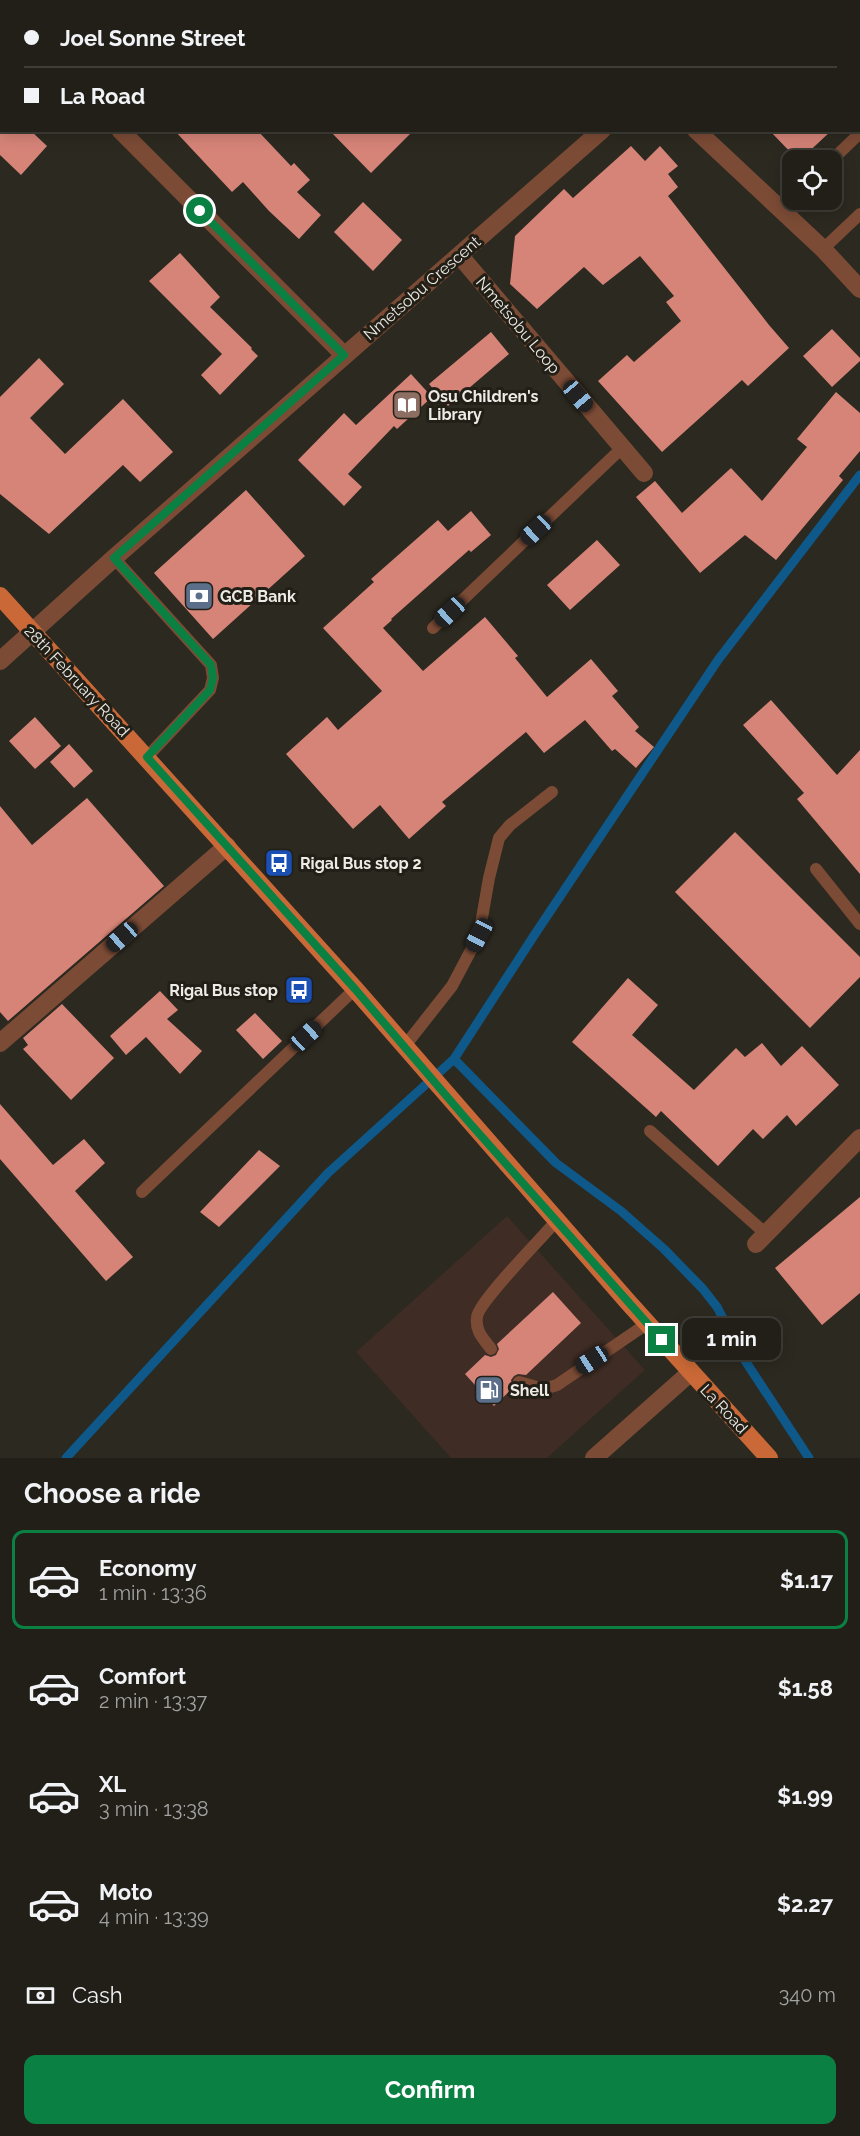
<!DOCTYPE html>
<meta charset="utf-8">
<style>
:root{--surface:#211f18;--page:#292721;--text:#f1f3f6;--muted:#a2a2a2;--line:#3e3d37;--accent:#0b8043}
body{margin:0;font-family:Raleway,sans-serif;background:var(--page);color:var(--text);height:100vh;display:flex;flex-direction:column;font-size:22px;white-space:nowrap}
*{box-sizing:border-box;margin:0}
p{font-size:20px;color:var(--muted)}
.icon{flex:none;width:33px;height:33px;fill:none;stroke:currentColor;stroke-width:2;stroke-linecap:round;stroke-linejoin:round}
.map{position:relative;height:1458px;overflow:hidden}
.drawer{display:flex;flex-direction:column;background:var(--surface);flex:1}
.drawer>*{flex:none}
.top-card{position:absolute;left:0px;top:0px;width:861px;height:132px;box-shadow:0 3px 15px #0003,0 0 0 2px var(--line);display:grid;align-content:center;height:132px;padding:0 24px;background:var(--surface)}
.buttons{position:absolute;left:782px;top:150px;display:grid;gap:12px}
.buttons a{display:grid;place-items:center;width:60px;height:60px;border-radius:12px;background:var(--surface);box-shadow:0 3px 15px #0003,0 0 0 2px var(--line);font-size:30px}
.end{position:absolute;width:27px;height:27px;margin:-14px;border:8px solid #0b8043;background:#fff;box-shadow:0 0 0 3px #fff}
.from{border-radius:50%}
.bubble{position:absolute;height:42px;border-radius:12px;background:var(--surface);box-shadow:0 3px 15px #0003,0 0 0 2px var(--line);font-size:20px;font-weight:700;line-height:42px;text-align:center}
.car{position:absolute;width:18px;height:36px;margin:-18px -9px;border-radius:8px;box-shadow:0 0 4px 2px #0007;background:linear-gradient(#222 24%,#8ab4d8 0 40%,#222 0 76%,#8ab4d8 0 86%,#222 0)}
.top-card b{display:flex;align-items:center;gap:21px;height:57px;font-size:22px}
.top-card b+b{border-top:2px solid var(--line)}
.top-card i{width:15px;height:15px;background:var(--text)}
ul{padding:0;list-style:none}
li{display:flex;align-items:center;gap:18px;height:99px;margin:0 12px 9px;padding:0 12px;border:3px solid transparent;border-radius:12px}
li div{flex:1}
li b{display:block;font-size:22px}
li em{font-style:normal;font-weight:700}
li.active{border-color:var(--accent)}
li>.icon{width:54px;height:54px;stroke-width:1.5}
h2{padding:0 24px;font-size:27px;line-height:72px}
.pay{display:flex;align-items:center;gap:15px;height:66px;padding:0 24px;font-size:22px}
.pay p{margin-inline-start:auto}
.cta{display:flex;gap:12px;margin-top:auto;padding:12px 24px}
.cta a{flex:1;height:69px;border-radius:12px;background:var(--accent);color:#fff;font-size:24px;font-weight:700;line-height:69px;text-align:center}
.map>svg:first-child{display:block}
</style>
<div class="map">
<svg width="860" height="1458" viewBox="0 0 860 1458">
<rect width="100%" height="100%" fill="#2c2920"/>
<path fill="#3e2c25" d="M 507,1216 L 645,1370 L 547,1458 L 451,1458 L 356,1352 Z"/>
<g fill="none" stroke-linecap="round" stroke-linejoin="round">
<path stroke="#0e5989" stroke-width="9" d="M 454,1059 L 556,1163 L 621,1211 L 664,1249 L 703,1289 L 717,1307 L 746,1362 L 809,1458
M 66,1458 L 328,1173 L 454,1059 L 535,934 L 718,660 L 860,475"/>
</g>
<path fill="#d68478" d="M 0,130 L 30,130 L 47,146 L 21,175 L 0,155 Z
M 174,130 L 257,130 L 291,166 L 294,163 L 310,180 L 297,192 L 321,215 L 299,239 L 269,211 L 243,182 L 232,192 Z
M 329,130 L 414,130 L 371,173 Z
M 769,130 L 832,130 L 800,160 L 798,160 Z
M 631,146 L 645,161 L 660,146 L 678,166 L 668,174 L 678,187 L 668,196 L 769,325 L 789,348 L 748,386 L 742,380 L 662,452 L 598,381 L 627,355 L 634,362 L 681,321 L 666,302 L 674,296 L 640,256 L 603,285 L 584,267 L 537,309 L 510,284 L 515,236 L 564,189 L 573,198 Z
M 363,202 L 402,240 L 373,271 L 334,232 Z
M 180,253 L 220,297 L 210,307 L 252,348 L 251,349 L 258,356 L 220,395 L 201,375 L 222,354 L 149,281 Z
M 832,329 L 860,358 L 860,361 L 832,387 L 803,356 Z
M 491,332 L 509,354 L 448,406 L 429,384 Z
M 39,358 L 64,384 L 30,418 L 65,454 L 123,399 L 173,452 L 140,482 L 123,465 L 49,534 L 0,494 L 0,397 Z
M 411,374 L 432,397 L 397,429 L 394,426 L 348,474 L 362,487 L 344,506 L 298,460 L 344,413 L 356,425 Z
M 836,392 L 860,413 L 860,451 L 839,476 L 843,480 L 776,560 L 745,535 L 700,573 L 636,497 L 655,481 L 682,513 L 731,468 L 762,501 L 807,447 L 797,439 Z
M 246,490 L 305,556 L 213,639 L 154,573 Z
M 471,511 L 491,535 L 471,552 L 469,550 L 391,619 L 392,620 L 383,628 L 423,671 L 485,617 L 518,656 L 515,658 L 547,697 L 591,659 L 618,691 L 612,696 L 639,727 L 635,731 L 654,747 L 636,768 L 615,749 L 612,751 L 585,720 L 544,753 L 526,732 L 442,802 L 446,806 L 409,839 L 380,805 L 353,829 L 286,754 L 327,717 L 338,730 L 382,691 L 323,628 L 374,582 L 371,579 L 438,520 L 448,531 Z
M 597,540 L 620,565 L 570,610 L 547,585 Z
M 771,700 L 837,775 L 860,750 L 860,874 L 797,799 L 804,793 L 743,725 Z
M 35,717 L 61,746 L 35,769 L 9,741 Z
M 69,744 L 93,771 L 74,788 L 50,762 Z
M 87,798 L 164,886 L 8,1021 L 0,1012 L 0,806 L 32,845 Z
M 735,832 L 860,957 L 860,977 L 810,1028 L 675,892 Z
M 628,978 L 658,1005 L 632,1035 L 694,1090 L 736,1048 L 745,1057 L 762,1043 L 781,1066 L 802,1046 L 839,1085 L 796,1126 L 787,1115 L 763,1139 L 753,1129 L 718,1166 L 661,1111 L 656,1117 L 572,1042 Z
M 160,991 L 178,1010 L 167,1019 L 202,1051 L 180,1074 L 146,1037 L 126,1055 L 110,1036 Z
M 62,1004 L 114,1058 L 71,1100 L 23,1049 L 28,1045 L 23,1038 Z
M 255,1013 L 282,1041 L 263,1059 L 236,1030 Z
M 0,1104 L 53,1165 L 84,1139 L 105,1163 L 75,1191 L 133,1257 L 106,1281 L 0,1159 Z
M 259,1150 L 280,1166 L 219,1227 L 200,1212 Z
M 860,1197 L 860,1293 L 822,1325 L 775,1268 Z
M 553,1292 L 581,1323 L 526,1375 L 518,1374 L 514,1376 L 511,1380 L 513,1388 L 494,1406 L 465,1374 L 485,1355 L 491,1357 L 496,1355 L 499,1349 L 497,1344 Z"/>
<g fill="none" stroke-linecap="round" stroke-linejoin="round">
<path stroke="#7b4b35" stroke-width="12" d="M 831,161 L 860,133
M 780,209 L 792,198
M 823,249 L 860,214
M 114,558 L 211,665 L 213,678 L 210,690 L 147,757
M 433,628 L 622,448
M 816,869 L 860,924
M 404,1047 L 452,986 L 479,935 L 489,878 L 499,838 L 510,825 L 552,792
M 650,1131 L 765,1233
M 142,1192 L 355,989
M 491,1349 C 483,1338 475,1331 477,1317 C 478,1302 544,1236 557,1220
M 519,1382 L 544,1389 L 557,1385 L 648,1323"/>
<path stroke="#7b4b35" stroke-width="18" d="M 564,0 L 566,2
M 744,2 L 745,0
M 0,11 L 2,12
M 120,130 L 344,355
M 696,130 L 823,249 L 860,289
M 460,256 L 644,473
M 0,661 L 114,558 L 602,130
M 0,1043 L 227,846
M 756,1244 L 860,1138
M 594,1458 L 691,1372"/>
<path stroke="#ca6937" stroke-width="18" d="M 0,596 L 355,989 L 628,1302 L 769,1458"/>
</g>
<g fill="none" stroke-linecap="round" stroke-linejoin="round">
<path stroke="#0b8043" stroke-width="8" d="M 200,211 L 344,355 L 114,558 L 211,665 L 213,678 L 210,690 L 147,757 L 355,989 L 467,1120 L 662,1340"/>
</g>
<defs>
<g id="library-square" transform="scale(1.5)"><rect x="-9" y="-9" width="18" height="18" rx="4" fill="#8d6e63" stroke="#221f17"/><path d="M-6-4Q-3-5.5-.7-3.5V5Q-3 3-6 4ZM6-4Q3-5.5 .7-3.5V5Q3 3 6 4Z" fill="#fff"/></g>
<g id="bank-square" transform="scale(1.5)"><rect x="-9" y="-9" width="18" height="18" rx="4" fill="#5c6f8a" stroke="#221f17"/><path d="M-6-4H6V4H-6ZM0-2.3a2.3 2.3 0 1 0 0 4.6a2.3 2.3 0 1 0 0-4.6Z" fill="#fff"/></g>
<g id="bus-square" transform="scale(1.5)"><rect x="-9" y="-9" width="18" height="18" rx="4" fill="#1a4fb4" stroke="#221f17"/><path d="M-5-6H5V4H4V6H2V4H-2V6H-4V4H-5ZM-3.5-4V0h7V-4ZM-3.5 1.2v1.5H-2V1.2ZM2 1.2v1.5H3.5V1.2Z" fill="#fff"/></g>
<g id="fuel-square" transform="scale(1.5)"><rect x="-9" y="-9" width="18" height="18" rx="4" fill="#5c6f8a" stroke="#221f17"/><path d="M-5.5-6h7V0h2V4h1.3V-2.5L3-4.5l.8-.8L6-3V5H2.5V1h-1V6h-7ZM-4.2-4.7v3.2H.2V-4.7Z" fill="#fff"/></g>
</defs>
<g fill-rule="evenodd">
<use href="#library-square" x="407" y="405"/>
<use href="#bank-square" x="199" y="596"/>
<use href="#bus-square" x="279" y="863"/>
<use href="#bus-square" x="299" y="990"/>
<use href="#fuel-square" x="489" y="1390"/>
</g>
<g text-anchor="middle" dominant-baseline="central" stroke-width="6" stroke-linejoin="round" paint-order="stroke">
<g font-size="16" fill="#edebe5" stroke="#221f17">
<text transform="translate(422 288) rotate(-41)">Nmetsobu Crescent</text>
<text transform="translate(518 325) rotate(50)">Nmetsobu Loop</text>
<text transform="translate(77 681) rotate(47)">28th February Road</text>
<text transform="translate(724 1409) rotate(47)">La Road</text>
</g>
<g font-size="16" font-weight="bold" fill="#edebe5" stroke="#221f17" text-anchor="start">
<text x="428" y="396">Osu Children's<tspan x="428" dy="18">Library</tspan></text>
<text x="220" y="596">GCB Bank</text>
<text x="300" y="863">Rigal Bus stop 2</text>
<text x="278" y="990" text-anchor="end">Rigal Bus stop</text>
<text x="510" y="1390">Shell</text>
</g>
</g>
</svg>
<div class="buttons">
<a><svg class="icon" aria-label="locate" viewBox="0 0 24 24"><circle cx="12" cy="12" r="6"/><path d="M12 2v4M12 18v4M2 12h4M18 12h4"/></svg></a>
</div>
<i class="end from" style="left:200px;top:211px"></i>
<i class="end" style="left:662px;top:1340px"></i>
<div class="bubble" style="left:682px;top:1318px;width:99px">1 min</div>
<i class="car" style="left:578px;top:396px;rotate:140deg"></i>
<i class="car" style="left:536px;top:530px;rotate:227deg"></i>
<i class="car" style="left:450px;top:612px;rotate:227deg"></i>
<i class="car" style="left:479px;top:935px;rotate:208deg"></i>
<i class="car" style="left:122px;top:937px;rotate:229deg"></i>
<i class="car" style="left:306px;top:1036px;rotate:47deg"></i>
<i class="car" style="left:592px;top:1360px;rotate:237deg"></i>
<div class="top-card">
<b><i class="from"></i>Joel Sonne Street</b>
<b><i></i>La Road</b>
</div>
</div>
<section class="drawer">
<h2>Choose a ride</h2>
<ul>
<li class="active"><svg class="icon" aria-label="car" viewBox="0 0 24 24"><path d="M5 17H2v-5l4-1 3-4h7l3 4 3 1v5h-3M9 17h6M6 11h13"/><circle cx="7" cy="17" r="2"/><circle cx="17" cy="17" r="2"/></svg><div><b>Economy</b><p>1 min · 13:36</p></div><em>$1.17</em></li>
<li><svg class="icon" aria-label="car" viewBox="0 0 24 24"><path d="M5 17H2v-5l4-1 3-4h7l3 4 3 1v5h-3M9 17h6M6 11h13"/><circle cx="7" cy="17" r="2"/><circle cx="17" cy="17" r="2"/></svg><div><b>Comfort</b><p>2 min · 13:37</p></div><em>$1.58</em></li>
<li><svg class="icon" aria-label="car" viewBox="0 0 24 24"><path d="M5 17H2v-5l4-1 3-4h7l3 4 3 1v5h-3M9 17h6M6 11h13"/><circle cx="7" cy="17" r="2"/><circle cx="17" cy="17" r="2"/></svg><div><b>XL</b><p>3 min · 13:38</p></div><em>$1.99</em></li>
<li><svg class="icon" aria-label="car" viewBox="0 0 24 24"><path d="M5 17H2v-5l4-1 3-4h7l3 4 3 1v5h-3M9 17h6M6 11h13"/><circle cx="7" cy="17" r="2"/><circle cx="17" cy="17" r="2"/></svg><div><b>Moto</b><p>4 min · 13:39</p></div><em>$2.27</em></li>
</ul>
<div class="pay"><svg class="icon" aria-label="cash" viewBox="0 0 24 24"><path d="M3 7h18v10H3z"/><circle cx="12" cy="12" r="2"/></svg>Cash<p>340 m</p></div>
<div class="cta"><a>Confirm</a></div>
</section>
